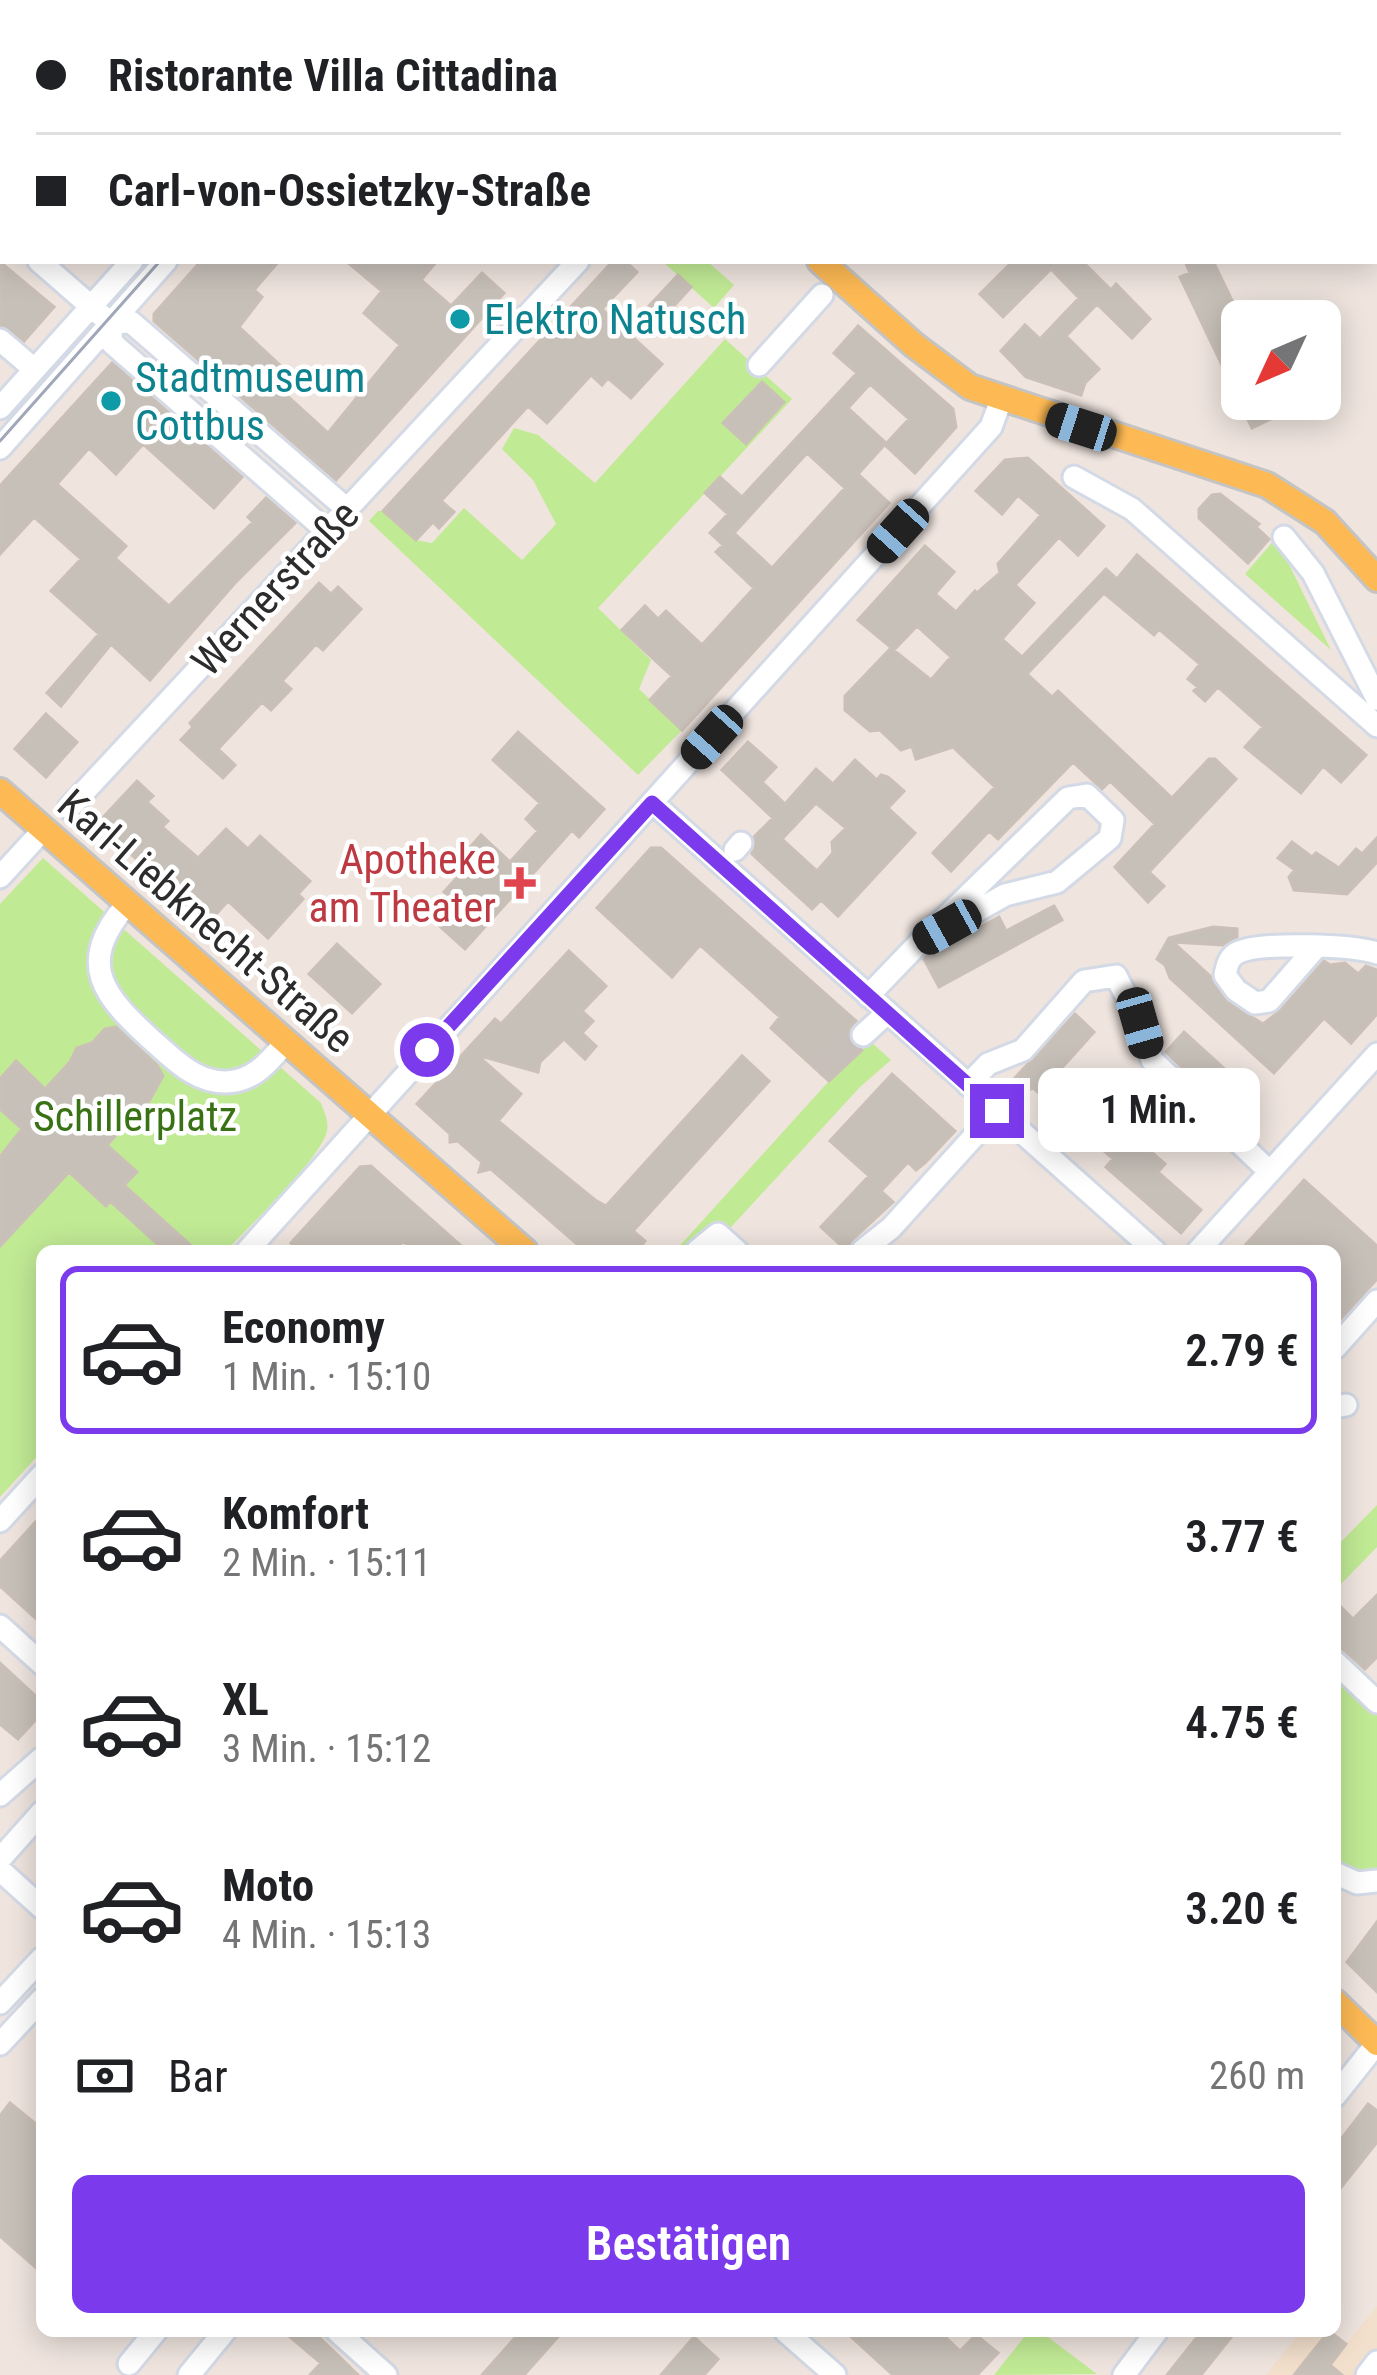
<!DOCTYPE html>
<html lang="de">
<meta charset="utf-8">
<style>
:root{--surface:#fff;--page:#f2f2f2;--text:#202124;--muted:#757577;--line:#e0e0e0;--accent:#7c3aed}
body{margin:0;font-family:"Roboto Condensed",sans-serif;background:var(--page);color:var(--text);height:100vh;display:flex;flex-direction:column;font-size:45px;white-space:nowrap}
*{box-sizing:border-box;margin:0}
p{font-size:39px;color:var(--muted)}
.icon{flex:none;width:66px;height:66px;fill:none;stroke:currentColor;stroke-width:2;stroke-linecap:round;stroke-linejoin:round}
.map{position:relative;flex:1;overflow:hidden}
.drawer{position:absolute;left:36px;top:1245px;width:1305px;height:1092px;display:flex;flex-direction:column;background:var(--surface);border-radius:18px;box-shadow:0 6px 30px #0003}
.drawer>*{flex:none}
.hud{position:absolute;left:0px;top:0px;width:1377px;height:264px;box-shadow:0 6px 30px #0003;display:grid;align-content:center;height:264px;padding:0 36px;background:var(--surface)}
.needle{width:78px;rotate:226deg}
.fabs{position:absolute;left:1221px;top:300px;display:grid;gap:24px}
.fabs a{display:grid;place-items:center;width:120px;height:120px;border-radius:18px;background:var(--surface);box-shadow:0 6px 30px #0003;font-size:60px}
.end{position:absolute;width:54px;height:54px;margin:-27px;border:15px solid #7c3aed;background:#fff;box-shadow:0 0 0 6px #fff}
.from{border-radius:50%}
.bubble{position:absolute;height:84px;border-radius:18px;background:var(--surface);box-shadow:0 6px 30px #0003;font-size:39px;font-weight:600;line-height:84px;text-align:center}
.car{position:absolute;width:36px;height:72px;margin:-36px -18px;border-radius:15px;box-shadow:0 0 9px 3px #0007;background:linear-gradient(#222 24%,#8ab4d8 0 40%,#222 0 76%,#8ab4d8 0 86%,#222 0)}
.hud b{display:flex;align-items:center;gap:42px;height:114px;font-size:45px}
.hud b+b{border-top:3px solid var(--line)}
.hud i{width:30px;height:30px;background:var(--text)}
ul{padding:21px 0 0;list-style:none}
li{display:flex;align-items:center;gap:36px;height:168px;margin:0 24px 18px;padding:0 12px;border:6px solid transparent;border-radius:18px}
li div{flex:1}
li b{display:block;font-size:45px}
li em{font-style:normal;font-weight:600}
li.on{border-color:var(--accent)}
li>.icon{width:108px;height:108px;stroke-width:1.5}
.pay{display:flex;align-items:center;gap:30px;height:132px;padding:0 36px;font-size:45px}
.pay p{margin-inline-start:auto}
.action{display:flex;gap:24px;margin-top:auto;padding:24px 36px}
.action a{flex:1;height:138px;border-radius:18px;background:var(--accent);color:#fff;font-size:48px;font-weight:600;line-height:138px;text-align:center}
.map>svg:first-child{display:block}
</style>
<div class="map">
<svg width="1377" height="2375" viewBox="0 0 1377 2375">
<rect width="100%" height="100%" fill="#efe4de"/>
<path fill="#f2dfcc" d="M 1377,2306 L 1377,2375 L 1266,2375 L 1301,2331 L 1330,2331 L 1347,2343 Z"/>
<path fill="#c1ea95" d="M 662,261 L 707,261 L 734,285 L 714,308 Z
M 725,339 L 792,399 L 598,608 L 651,660 L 639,689 L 682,730 L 638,775 L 369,521 L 378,511 L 383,511 L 415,540 L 432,543 L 464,508 L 522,560 L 556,524 L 533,480 L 502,449 L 514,428 L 538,435 L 595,483 Z
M 1276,538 L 1331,650 L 1245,574 Z
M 43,858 L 321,1103 C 324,1112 329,1121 327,1131 C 320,1160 249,1226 226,1251 L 42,1251 L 42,1451 L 0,1497 L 0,904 Z
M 871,1042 L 891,1060 L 860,1087 L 709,1251 L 675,1251 L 829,1081 Z
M 1377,1505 L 1377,1547 L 1341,1584 L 1335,1583 L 1335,1548 Z
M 1335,1675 L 1377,1715 L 1377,1869 L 1365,1871 L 1335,1862 Z
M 1029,2331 L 1040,2331 L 1097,2374 L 994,2375 Z"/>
<path fill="#c7c0b9" stroke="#cbc0b7" stroke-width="3" fill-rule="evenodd" d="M 201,261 L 279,261 L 254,290 L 262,297 L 239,327 L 282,367 L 270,380 L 328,433 L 400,345 L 364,313 L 382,291 L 346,261 L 437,261 L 421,280 L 451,306 L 482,273 L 504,293 L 336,480 L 154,321 L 154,314 Z
M 613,261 L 625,261 L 637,272 L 602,309 L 662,364 L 631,398 L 608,378 L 602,385 L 591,375 L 547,423 L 528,406 L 441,501 L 454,512 L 439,528 L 433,522 L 416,540 L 383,511 Z
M 1013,261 L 1082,261 L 1111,290 L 1116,284 L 1150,319 L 1132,338 L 1097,304 L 1066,336 L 1099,369 L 1085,383 L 1081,395 L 1026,377 L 1001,351 L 1025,325 L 1040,339 L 1079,298 L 1051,269 L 1003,317 L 980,294 Z
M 1185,261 L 1213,261 L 1242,321 L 1242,399 L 1279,399 L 1285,412 L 1252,428 L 1180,277 L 1190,273 Z
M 0,262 L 54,307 L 24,341 L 0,325 Z
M 678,275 L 691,287 L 663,318 L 649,306 Z
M 858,326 L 953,409 L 956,427 L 915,473 L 885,445 L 909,419 L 870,384 L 848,408 L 886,443 L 858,474 L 889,503 L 682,730 L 650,700 L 672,676 L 622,630 L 645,606 L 658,619 L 666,611 L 702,645 L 754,588 L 716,552 L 723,545 L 710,533 L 728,514 L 705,493 L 720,477 L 742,497 L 857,373 L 834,353 ZM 807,453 L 845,488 L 772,568 L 734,533 Z
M 112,363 L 242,477 L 214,508 L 143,444 L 116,474 L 89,448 L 57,484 L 126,546 L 115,558 L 169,606 L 253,522 L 248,517 L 266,498 L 295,523 L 235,583 L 150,680 L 111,644 L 61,706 L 47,693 L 99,634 L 51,591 L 81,559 L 34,517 L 0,554 L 0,486 Z
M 762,382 L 784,402 L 746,444 L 723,423 Z
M 1028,458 L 1104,526 L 1078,555 L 1059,537 L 1015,585 L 1034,603 L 1002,639 L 1022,657 L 1106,569 L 1117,579 L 1137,555 L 1366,755 L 1341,782 L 1323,766 L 1301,793 L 1245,747 L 1263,727 L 1218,687 L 1205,701 L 1194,691 L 1198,687 L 1188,679 L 1200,664 L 1159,629 L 1154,635 L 1104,593 L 1027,674 L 1052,697 L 1058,691 L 1172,798 L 1209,759 L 1215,759 L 1236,779 L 1149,872 L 1164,886 L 1148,902 L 1115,867 L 1155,824 L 1110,781 L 1102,789 L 1073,762 L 998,839 L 989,831 L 951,871 L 933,853 L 995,787 L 953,747 L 916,759 L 912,746 L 901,750 L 880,730 L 870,731 L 845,710 L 845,696 L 891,648 L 931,680 L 951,657 L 917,626 L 894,650 L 858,620 L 925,546 L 954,572 L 935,594 L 956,612 L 975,591 L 977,593 L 1000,573 L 998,564 L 1041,515 L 1018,495 L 1002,514 L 976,491 L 1005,460 Z
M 1220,494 L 1259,524 L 1256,527 L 1269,539 L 1248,563 L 1199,518 L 1199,509 L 1212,495 Z
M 319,583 L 331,594 L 338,587 L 361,609 L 323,650 L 316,644 L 282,681 L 291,689 L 271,710 L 262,702 L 218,749 L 235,765 L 223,778 L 181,740 L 193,727 L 190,723 Z
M 46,714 L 77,742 L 46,777 L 15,749 Z
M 518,732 L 604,809 L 579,837 L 572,830 L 465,949 L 436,923 L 455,902 L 444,892 L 472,861 L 464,854 L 481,835 L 510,862 L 538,831 L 526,819 L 540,803 L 493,760 Z
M 748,742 L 776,767 L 762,782 L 785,804 L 816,769 L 833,784 L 855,760 L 877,780 L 881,775 L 888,777 L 904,791 L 888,808 L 915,833 L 838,916 L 821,900 L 812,909 L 752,854 L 754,837 L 773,818 L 722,770 ZM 816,803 L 846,828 L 832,842 L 833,853 L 817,871 L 782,839 Z
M 137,781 L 153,796 L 147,802 L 168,821 L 162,827 L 198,858 L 226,829 L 248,849 L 260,836 L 310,881 L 298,894 L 303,899 L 268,938 L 228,901 L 208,923 L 97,824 Z
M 1377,838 L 1377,862 L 1347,894 L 1294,890 L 1289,877 L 1295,870 L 1278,858 L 1292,842 L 1312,857 L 1316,853 L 1339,868 L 1356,849 L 1362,854 Z
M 651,848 L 661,848 L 856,1021 L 849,1029 L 849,1039 L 862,1050 L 829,1081 L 771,1028 L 780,1017 L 700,945 L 672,977 L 597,908 Z
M 1054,906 L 1062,920 L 939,987 L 924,959 L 927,956 L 999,917 L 1006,931 Z
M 1213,927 L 1237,929 L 1237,937 L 1223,945 L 1173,942 L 1210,976 L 1227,1002 L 1263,1024 L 1280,1011 L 1324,961 L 1330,965 L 1345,963 L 1358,974 L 1366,966 L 1377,970 L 1377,1014 L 1351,1043 L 1324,1018 L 1274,1073 L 1170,978 L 1165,965 L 1157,959 L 1169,938 Z
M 337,944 L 380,984 L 352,1013 L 309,974 Z
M 569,951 L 606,986 L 582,1011 L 593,1021 L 582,1033 L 596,1046 L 585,1059 L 564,1039 L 540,1062 L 538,1072 L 477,1055 L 521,1094 L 498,1121 L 595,1200 L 606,1206 L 742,1056 L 769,1081 L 633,1231 L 645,1241 L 637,1251 L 585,1251 L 491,1169 L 479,1172 L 482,1162 L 458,1141 L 450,1142 L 450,1134 L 417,1104 L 495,1019 L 501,1024 Z
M 1075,1014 L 1094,1032 L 1059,1071 L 1165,1164 L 1158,1172 L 1201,1210 L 1181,1233 L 1106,1167 L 1113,1159 L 1032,1087 L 1026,1094 L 1012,1081 Z
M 116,1027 L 157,1065 L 163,1076 L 143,1112 L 132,1118 L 107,1145 L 137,1172 L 124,1185 L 197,1251 L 165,1251 L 110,1201 L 106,1206 L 69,1172 L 0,1246 L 0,1157 L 22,1129 L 0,1109 L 0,1079 L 16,1061 L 45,1089 L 70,1062 L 77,1048 L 92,1043 L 105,1029 Z
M 1184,1032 L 1228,1072 L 1209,1093 L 1166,1052 Z
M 892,1074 L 955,1131 L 925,1163 L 916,1170 L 908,1162 L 881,1191 L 893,1202 L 852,1240 L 847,1251 L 821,1227 L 869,1176 L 830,1141 Z
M 371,1166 L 398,1190 L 467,1251 L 415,1251 L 403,1241 L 394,1251 L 299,1251 L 291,1243 L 360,1167 Z
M 1304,1180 L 1377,1246 L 1377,1279 L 1335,1325 L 1335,1251 L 1240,1251 Z
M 42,1515 L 42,1624 L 0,1586 L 0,1561 Z
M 1377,1595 L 1377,1657 L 1365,1669 L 1345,1651 L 1335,1647 L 1335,1601 L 1353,1619 Z
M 0,1663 L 42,1702 L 42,1713 L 18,1739 L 0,1724 Z
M 1377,1922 L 1377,1992 L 1347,1962 Z
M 10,2103 L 42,2129 L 42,2273 L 0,2236 L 0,2116 Z
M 1368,2104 L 1377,2111 L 1377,2142 L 1335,2195 L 1335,2147 Z
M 283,2331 L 322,2331 L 320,2338 L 358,2375 L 310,2375 L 321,2363 Z
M 521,2331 L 563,2331 L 524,2375 L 482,2375 Z
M 845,2331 L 939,2331 L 960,2351 L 976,2335 L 998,2353 L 977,2375 L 893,2375 Z
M 1202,2331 L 1236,2331 L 1201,2375 L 1167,2375 Z
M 1329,2331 L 1346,2344 L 1330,2365 L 1342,2375 L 1294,2375 Z
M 694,2337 L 718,2359 L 704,2375 L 661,2375 Z"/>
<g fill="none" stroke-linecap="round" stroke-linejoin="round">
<path stroke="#c8bfba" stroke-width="21" stroke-dasharray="21 10" stroke-linecap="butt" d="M 815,1067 L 863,1035"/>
<g stroke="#d3dae6" stroke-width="27">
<path id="minor" d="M 805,0 L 808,3
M 83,3 L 86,0
M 361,3 L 364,0
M 399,3 L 402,0
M 599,3 L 601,0
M 683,3 L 685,0
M 0,7 L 3,11
M 0,189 L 3,185
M 0,227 L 3,230
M 39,261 L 110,323 L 112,343 L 328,532
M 110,323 L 131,322 L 348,510
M 0,340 L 34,369
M 759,365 L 822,295
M 0,408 L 132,261
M 0,448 L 166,261
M 1074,477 L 1132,509 L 1377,726
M 1284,537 L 1313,573 L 1377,699
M 653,803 L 1155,1251
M 69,808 L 578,261
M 735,850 L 741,843
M 0,877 L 44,829
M 127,904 C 75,964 103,996 154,1042 C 175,1060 195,1082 225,1082 C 253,1082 269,1062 285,1043
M 1317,946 L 1269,1001 L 1255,1003 L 1236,990 L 1225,975 C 1227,965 1229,956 1239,952 C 1264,942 1352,945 1377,953
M 868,996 L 918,944 L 1005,895 L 1057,882 L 1110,838 L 1113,820 L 1087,795 L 1068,798 L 918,944
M 863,1035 L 887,1013
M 968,1085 L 988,1064 L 1023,1050 L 1084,981 L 1116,976 L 1140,1023 L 1152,1060 L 1270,1172
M 247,1251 L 991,427 L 1001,400
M 697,1251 L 718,1234 L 737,1251
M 862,1251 L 891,1228 L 997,1111
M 1198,1251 L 1377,1054
M 1335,1348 L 1377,1301
M 1335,1407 L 1346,1405
M 0,1521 L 42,1475
M 0,1626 L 42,1664
M 1335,1662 L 1377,1702
M 0,1795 L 42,1758
M 0,1859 L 42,1812
M 0,1870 L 42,1908
M 1335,1873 L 1357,1883 L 1377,1881
M 0,2003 L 42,1958
M 0,2044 L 42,1999
M 1335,2096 L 1377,2043
M 337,2331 L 386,2375
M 785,2331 L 835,2375
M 129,2364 L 156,2331
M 189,2375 L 225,2331
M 1124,2375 L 1157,2331
M 1367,2375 L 1377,2362"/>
</g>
<g stroke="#c4c4c4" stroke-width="30">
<path id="major" d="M 536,0 L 540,3
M 820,261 L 914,345 L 970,387 L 1267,485 L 1325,522 L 1377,579
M 0,791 L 525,1251
M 1335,2002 L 1377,2043"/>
</g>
<use href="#minor" stroke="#fff" stroke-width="21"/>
<use href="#major" stroke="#fdb954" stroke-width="24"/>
<path stroke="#9fa7b8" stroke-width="3" d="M 386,3 L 389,0
M 0,441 L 160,261"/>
</g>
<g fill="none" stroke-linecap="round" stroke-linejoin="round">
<path stroke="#7c3aed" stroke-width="15" d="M 427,1050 L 652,803 L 997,1111"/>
</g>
<g fill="#0f9aa8" stroke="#fff" stroke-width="4.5">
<circle cx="460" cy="319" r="12"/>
<circle cx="111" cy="401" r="12"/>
</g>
<path fill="#e0444e" stroke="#fff" stroke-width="4.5" d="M514 865h12v12h12v12h-12v12h-12v-12h-12v-12h12z"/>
<g text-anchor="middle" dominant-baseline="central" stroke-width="9" stroke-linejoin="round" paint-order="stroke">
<g font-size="42" fill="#0d838f" stroke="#fff" text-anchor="start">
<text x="484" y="319">Elektro Natusch</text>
<text x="135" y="377">Stadtmuseum<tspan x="135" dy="48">Cottbus</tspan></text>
</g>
<g font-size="42" fill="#2c2c2c" stroke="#fff">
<text transform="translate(275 588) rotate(-47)">Wernerstraße</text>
<text transform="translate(206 921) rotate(41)">Karl-Liebknecht-Straße</text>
</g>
<g font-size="42" fill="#be3a42" stroke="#fff" text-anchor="end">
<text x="496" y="859">Apotheke<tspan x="496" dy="48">am Theater</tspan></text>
</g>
<g font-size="42" fill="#387214" stroke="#fff">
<text x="135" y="1116">Schillerplatz</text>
</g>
</g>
</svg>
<div class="fabs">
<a><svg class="needle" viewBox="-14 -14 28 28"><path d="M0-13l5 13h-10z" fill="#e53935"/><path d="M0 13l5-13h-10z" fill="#757577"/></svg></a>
</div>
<i class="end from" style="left:427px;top:1050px"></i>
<i class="end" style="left:997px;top:1111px"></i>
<div class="bubble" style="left:1038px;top:1068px;width:222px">1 Min.</div>
<i class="car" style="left:1081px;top:427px;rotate:288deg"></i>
<i class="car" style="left:898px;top:531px;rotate:222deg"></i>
<i class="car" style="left:712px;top:737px;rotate:222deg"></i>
<i class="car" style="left:947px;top:927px;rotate:241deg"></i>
<i class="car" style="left:1140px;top:1023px;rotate:164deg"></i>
<div class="hud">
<b><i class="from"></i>Ristorante Villa Cittadina</b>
<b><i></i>Carl-von-Ossietzky-Straße</b>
</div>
<section class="drawer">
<ul>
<li class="on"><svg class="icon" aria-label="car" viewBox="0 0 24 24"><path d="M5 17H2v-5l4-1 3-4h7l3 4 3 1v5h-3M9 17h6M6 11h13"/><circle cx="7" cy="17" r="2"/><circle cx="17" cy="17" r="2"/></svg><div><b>Economy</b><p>1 Min. · 15:10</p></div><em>2.79 €</em></li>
<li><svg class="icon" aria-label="car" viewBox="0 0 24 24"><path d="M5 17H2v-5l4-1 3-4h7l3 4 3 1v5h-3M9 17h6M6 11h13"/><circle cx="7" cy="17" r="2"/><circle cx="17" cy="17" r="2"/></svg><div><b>Komfort</b><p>2 Min. · 15:11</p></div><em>3.77 €</em></li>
<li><svg class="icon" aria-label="car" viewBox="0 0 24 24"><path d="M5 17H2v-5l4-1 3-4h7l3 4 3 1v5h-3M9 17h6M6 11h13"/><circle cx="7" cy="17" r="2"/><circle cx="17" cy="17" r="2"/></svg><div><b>XL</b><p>3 Min. · 15:12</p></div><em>4.75 €</em></li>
<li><svg class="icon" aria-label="car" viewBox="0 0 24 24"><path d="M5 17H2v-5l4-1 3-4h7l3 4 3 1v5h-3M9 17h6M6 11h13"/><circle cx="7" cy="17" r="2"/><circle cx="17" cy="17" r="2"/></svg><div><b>Moto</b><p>4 Min. · 15:13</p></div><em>3.20 €</em></li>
</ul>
<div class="pay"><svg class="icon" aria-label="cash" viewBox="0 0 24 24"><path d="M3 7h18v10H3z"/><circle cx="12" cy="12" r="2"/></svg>Bar<p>260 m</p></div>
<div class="action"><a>Bestätigen</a></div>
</section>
</div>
